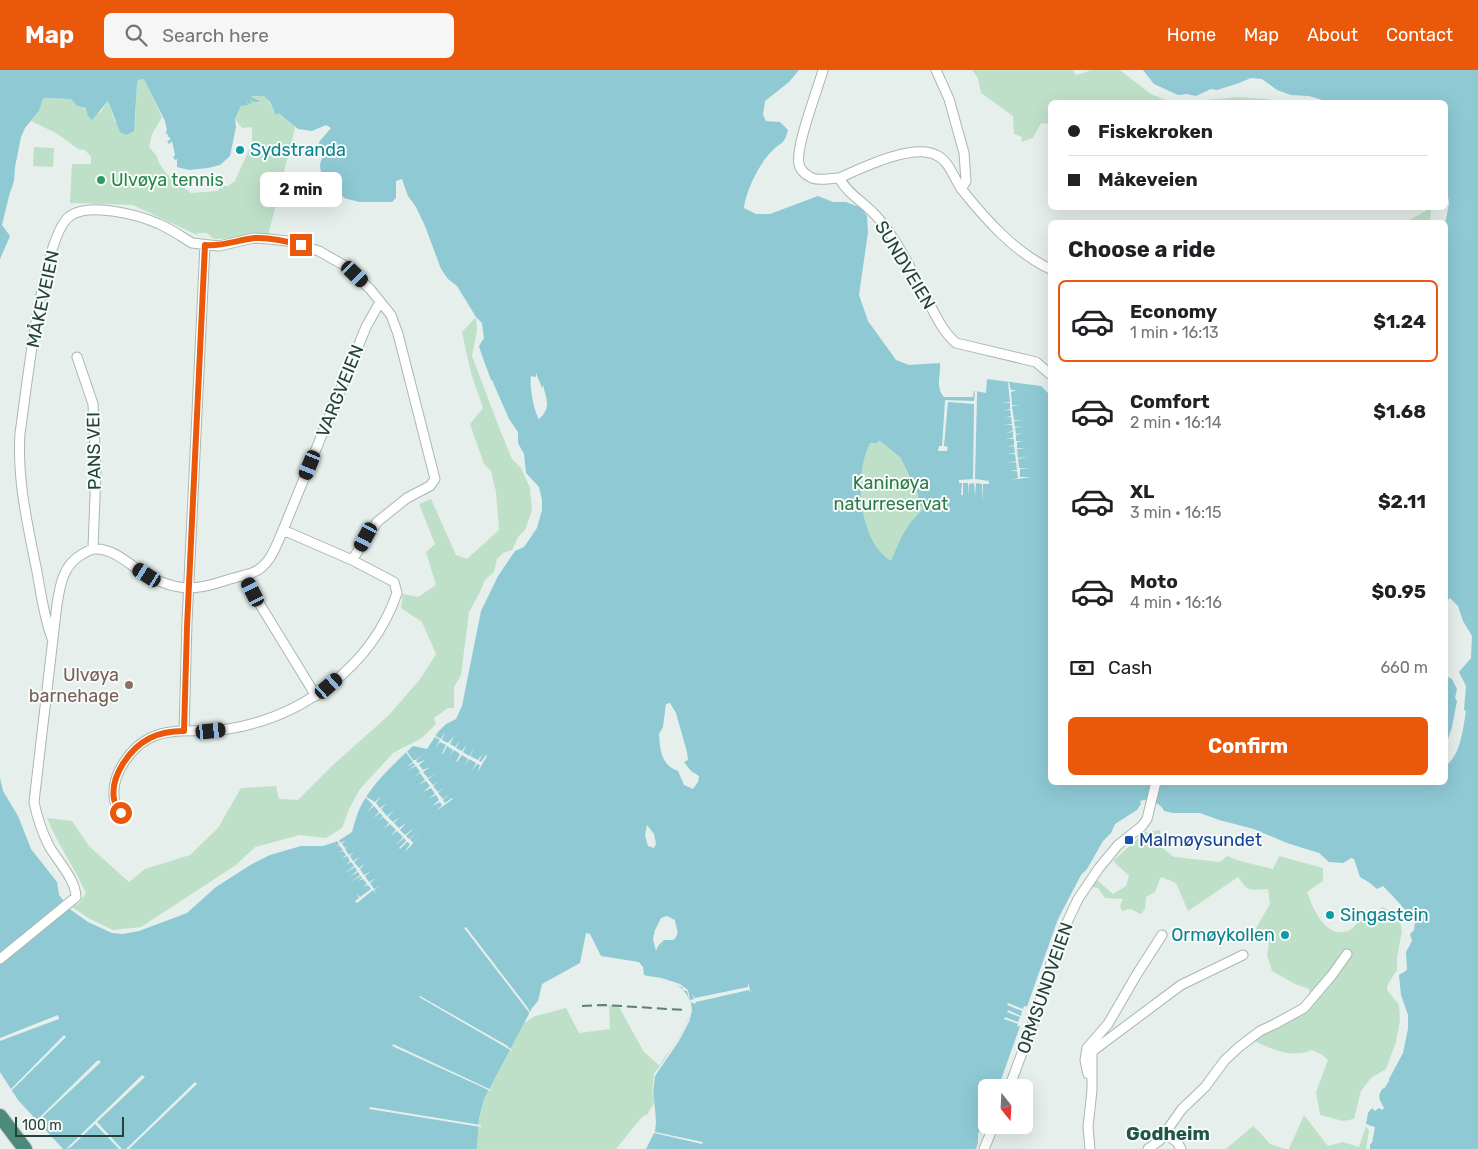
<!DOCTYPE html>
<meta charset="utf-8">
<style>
:root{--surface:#fff;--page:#f6f6f6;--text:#202124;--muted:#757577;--line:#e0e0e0;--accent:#ea580c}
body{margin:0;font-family:Rubik,sans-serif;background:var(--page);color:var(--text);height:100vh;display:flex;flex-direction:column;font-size:19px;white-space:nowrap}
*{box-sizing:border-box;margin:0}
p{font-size:16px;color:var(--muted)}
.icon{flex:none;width:28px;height:28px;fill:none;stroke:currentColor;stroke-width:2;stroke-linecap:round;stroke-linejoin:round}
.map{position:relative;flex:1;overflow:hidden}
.panel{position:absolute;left:1048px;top:150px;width:400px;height:565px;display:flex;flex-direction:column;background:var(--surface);border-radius:8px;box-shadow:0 5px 20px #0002}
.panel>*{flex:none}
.top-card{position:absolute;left:1048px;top:30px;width:400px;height:110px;border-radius:8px;box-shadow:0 5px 20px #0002;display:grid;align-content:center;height:110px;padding:0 20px;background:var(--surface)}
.needle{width:32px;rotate:162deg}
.tools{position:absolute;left:978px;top:1009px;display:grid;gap:10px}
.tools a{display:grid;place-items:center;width:55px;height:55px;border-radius:8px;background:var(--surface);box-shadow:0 5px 20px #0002;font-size:25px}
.scale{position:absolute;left:15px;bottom:12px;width:109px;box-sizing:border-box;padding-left:5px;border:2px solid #24423a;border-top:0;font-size:14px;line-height:18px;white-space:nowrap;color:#24423a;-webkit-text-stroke:4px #f7fbf9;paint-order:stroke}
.end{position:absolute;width:22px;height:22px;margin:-11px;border:6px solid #ea580c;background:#fff;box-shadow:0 0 0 2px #fff}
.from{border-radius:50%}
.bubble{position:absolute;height:35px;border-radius:8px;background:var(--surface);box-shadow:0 5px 20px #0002;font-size:16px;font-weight:700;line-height:35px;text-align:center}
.car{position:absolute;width:15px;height:30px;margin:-15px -8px;border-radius:6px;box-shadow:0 0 4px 1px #0007;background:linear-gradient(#222 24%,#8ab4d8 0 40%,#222 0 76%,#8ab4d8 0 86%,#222 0)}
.top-card b{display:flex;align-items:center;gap:18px;height:48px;font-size:19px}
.top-card b+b{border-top:1px solid var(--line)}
.top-card i{width:12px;height:12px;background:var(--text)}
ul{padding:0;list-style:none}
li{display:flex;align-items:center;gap:15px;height:82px;margin:0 10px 8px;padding:0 10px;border:2px solid transparent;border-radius:8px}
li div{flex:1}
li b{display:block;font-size:19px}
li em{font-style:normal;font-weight:700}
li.current{border-color:var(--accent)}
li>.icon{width:45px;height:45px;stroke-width:1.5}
h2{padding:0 20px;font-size:22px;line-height:60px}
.pay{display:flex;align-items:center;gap:12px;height:55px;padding:0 20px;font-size:19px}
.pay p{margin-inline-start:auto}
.cta{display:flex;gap:10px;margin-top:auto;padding:10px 20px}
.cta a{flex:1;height:58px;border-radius:8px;background:var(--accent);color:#fff;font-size:20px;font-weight:700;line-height:58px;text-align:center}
header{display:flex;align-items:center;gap:30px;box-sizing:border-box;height:70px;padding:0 25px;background:var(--accent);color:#fff}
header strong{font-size:24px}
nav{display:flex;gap:28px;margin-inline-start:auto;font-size:18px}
.search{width:350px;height:45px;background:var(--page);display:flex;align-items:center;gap:12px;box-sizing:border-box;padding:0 18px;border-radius:8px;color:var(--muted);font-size:19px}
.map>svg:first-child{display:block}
</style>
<header>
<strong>Map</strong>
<div class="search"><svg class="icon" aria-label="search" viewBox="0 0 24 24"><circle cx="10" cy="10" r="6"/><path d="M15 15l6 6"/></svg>Search here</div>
<nav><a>Home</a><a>Map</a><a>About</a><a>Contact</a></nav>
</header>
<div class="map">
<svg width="1478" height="1079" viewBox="0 0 1478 1079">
<rect width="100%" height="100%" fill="#e6efeb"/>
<path fill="#bfe0c8" d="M 972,0 L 1073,0 L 1076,5 L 1092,0 L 1120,0 L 1151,24 L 1170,32 L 1114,32 L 1110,30 L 1106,32 L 1050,32 L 1050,54 L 1041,53 L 1033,68 L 1021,72 L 1022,67 L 1014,64 L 1013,46 L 981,23 L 978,8 Z
M 144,9 L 147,14 L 162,47 L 152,64 L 149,77 L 156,85 L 159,93 L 166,103 L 191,123 L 217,121 L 223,116 L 228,116 L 235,111 L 252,73 L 252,57 L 242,58 L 235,49 L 241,36 L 247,34 L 247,30 L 249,33 L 251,29 L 259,33 L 261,32 L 255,30 L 249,26 L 261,25 L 266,27 L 276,44 L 277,45 L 277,43 L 279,43 L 292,53 L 295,58 L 268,166 L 214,169 L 207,163 L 198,163 L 197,165 L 133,135 L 70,133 L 72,94 L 91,94 L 91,87 L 85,80 L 78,79 L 56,63 L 31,51 L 39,41 L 42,28 L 71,29 L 77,36 L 100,43 L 108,31 L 115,52 L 135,51 L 137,14 L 138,10 Z
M 1238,27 L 1268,29 L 1272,32 L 1187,32 Z
M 34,77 L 54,78 L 53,97 L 33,96 Z
M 1431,138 L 1430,152 L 1406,152 Z
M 476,247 L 477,260 L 472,286 L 502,365 L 512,389 L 521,398 L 530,418 L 532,441 L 525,460 L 518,467 L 512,480 L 503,483 L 497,489 L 494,502 L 485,510 L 480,522 L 469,542 L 461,605 L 454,617 L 454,638 L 448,638 L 434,648 L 436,654 L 422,668 L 393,683 L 360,719 L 349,739 L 342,758 L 326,768 L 300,765 L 255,777 L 236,795 L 141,857 L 113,860 L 90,849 L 72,837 L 79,833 L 86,823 C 74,797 58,775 47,748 L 72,751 L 89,776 L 129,812 L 145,799 L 190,785 L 218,758 L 241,718 L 276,716 L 279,729 L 298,730 L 333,695 L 389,645 L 421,608 L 436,584 L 422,552 L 401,538 L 403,524 L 418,527 L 436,515 L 426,482 L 435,474 L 419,434 L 431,429 L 456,485 L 467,489 L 499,460 L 496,422 L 491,401 L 484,394 L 470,354 L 483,338 L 471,303 L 462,262 Z
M 838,336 L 959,376 L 875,553 Z
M 1160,760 L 1161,777 L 1174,787 L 1220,792 L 1227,786 L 1240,791 L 1273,799 L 1279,786 L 1323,798 L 1323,811 L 1307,822 C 1313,838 1325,869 1348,861 C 1352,860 1356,854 1360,851 C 1367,846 1376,841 1383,837 L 1399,847 L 1402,861 L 1397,888 L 1397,900 L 1388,914 L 1387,920 L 1399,935 L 1400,950 L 1396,972 L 1386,999 L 1371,1008 L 1361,1021 L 1354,1049 L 1343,1051 L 1320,1045 L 1316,1022 L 1328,990 L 1321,984 L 1312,980 C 1292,989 1270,979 1251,969 L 1305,943 L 1311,929 L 1309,919 L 1295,914 L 1272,901 L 1267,885 L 1269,873 L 1260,866 L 1256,858 L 1270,834 L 1268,819 C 1249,820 1249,823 1238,807 L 1188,841 L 1176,813 L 1161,807 L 1155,822 L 1146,827 L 1145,839 L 1141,844 L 1130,839 L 1122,841 L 1120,836 L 1123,829 L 1105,828 L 1098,818 L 1092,817 L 1096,809 L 1113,824 L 1126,816 L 1129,806 L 1113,791 L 1145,762 Z
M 609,935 L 619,937 L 644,982 L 660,996 C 652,1009 658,1021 654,1033 C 652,1038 649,1039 648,1044 L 642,1047 L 616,1079 L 477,1079 L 479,1051 L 484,1029 L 524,953 L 535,946 L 566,938 L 579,963 L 610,959 Z
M 1304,1045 L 1328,1076 L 1343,1072 L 1359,1077 L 1366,1056 L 1369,1061 L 1366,1079 L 1289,1079 Z
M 1253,1056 C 1255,1057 1268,1071 1270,1074 L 1285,1079 L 1226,1079 Z"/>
<path fill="#8ec9d4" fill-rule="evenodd" d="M 0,0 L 799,0 L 789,12 L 765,31 L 763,45 L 766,51 L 780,52 L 788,60 C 784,75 782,71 772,81 C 760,92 745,123 744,138 L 756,144 L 770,144 L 818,126 L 833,132 L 846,132 L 862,138 L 867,146 L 868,162 L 859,225 L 868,251 L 896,290 L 909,295 L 940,293 C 941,305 935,317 944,327 L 973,327 L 974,321 L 976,321 L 986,323 L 987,309 L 1041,316 L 1050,325 L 1050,712 L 1445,712 L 1445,696 C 1461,686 1463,658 1466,641 L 1464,640 L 1466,616 L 1459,602 L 1471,588 L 1472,566 L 1463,551 L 1458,536 L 1450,528 L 1445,532 L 1445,203 L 1447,190 L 1445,181 L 1445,155 L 1449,133 L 1445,107 L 1445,32 L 1329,32 L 1309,26 L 1291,25 L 1277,20 L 1262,9 L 1251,8 L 1239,13 L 1217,20 L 1211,19 L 1196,26 L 1187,24 L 1178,25 L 1154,14 L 1143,0 L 1478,0 L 1478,1079 L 1370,1079 L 1370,1074 L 1372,1073 L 1375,1057 L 1366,1054 L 1368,1043 L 1372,1038 L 1375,1041 L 1379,1038 L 1382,1040 L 1384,1038 C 1379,1029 1377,1026 1383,1018 L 1384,1019 L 1389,1011 L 1389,1009 L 1403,983 L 1408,959 L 1408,945 L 1401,925 L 1399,905 L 1407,900 L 1406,882 L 1412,871 L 1410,864 L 1414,860 L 1415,852 C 1405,839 1394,827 1383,816 L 1377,819 L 1370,813 L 1360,807 L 1354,789 L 1351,788 L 1343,793 L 1329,792 L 1319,783 L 1287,773 L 1254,759 L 1219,750 L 1200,743 L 1173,743 L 1164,741 C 1161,733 1148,728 1140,731 L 1141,734 L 1137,740 L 1115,754 L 1111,763 L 1103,771 L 1087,799 L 1081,805 L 1058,849 L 1002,1007 L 997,1017 L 986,1018 L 986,1048 L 978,1064 L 978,1073 L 976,1079 L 644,1079 C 663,1052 653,1047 654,1018 C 655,1013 654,1007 656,1003 C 660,992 669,983 675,974 C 690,950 702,927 670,911 C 663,907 651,907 644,905 L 643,897 L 639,892 L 601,886 L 590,864 L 586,863 L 580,893 L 542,914 L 538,931 L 532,938 L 484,1029 L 479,1049 L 477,1079 L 63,1079 L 18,1030 L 0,1002 L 0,708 L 3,721 L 18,746 L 31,779 L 57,812 L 59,825 L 71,840 L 88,852 L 112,863 L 123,864 L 139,861 L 187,843 L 216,817 L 252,794 L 270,785 L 301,776 L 323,776 L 338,771 L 352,762 C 354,755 356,747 359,740 C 370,715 394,694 413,676 L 427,679 L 438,662 L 446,654 L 456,649 L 462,636 L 481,541 L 498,506 L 515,481 L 524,477 L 537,458 L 542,440 L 542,430 L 539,417 L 526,403 L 524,384 L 518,373 L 518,362 L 509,349 L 492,310 L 491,310 C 487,298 482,287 479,276 L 484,268 L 482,253 L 476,247 L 457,216 L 448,209 L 441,199 L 425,156 L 416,137 L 408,126 L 402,109 L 396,111 L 396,128 L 392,132 L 359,132 L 344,128 L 334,114 L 324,109 C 321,103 318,95 322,89 L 319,72 L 331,58 L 326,55 L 312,61 L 298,59 L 279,43 L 276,45 L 270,32 L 264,26 L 250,26 L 261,32 L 253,32 L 250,29 L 252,33 L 249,34 L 247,30 L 248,35 L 241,36 L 235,49 L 236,57 L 230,86 L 220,95 L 208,98 L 189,100 L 177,97 L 177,89 L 175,90 L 173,87 L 175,85 L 172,71 L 169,74 L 167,71 L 170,70 L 170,67 L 169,68 L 167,63 L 165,64 L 167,60 L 165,51 L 144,9 L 138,10 L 137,14 L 134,61 L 126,65 L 120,62 L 108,31 L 92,50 L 88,46 L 86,38 L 77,36 L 71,29 L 43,28 L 39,41 L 25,58 L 21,67 L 15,97 L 14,111 L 9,126 L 2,155 L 10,166 L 0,189 ZM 536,303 L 542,318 L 543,315 C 546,328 552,338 539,349 C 534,342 529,315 531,306 L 536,307 ZM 879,370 L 901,388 L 918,424 L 919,433 L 923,439 L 911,452 L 902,466 L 891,491 C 859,472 853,406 870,373 L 877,373 ZM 670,633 L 676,643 L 687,682 L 688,690 L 684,692 L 691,701 L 699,706 L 698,712 L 693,719 L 684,715 L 678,701 C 661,695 660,680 659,664 L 663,657 L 666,634 ZM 647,755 L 654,764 L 656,774 L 654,778 L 648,776 L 645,765 ZM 667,846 L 675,850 C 676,859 681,864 673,870 L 664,870 L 658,876 L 656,881 L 653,869 L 655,860 L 661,848 Z
M 1445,605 L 1452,609 L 1457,619 L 1455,628 L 1457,631 L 1452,657 L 1445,678 Z"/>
<path fill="#e6efeb" d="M 1009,312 L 1011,320 L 1017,320 L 1011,322 L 1012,335 L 1020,335 L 1012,336 L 1013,343 L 1021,342 L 1013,343 L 1014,350 L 1022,350 L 1014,351 L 1015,357 L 1023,356 L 1015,358 L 1016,364 L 1023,363 L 1016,365 L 1016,371 L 1024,371 L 1017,372 L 1017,378 L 1026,378 L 1017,379 L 1018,388 L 1029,387 L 1018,389 L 1019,398 L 1030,398 L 1020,399 L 1020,407 L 1031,407 L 1010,410 L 1018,408 L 1017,401 L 1009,401 L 1017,400 L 1016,392 L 1007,393 L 1016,391 L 1015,384 L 1007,384 L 1015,383 L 1014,376 L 1007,377 L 1014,375 L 1014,369 L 1006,369 L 1013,368 L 1013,362 L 1005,363 L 1013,361 L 1012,355 L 1004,355 L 1012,354 L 1011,347 L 1004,348 L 1011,346 L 1010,340 L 1003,341 L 1010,339 L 1010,333 L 1002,333 L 1010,332 L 1008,313 Z
M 975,321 L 977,321 L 977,326 L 975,409 L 989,411 L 989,414 L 983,414 L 982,434 L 982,414 L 976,413 L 975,426 L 974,413 L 969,414 L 969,426 L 968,413 L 963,413 L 963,425 L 961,425 L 962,413 L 959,413 L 959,410 L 973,409 L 974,334 L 948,332 L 944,376 L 948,377 L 947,381 L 938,381 L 939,376 L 942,376 L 945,330 L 974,331 Z
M 445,661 L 442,670 L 448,673 L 454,666 L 450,674 L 455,677 L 460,670 L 456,678 L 462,681 L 467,674 L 463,682 L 469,686 L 475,678 L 470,686 L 478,690 L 483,683 L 479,691 L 481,692 L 486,685 L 487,686 L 477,703 L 480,695 L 477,694 L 472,701 L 476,693 L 469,689 L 464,696 L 468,689 L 462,685 L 457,692 L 456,692 L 460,684 L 454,680 L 449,687 L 453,680 L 447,676 L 443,684 L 442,683 L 446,675 L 440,672 L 435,678 L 440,670 L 433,666 L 434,665 L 441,669 Z
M 406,680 L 413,690 L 416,690 L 422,685 L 416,691 L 418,693 L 426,689 L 419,695 L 423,700 L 430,697 L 423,702 L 428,708 L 435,704 L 428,709 L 433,715 L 440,711 L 433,716 L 438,722 L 445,717 L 438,723 L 443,729 L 449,724 L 443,730 L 445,733 L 452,728 L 453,729 L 436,741 L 442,735 L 440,732 L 432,736 L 439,730 L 436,725 L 428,729 L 435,724 L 431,718 L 423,722 L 430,716 L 426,711 L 418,715 L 425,710 L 420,703 L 413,708 L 420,702 L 416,696 L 408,700 L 415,695 L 414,693 L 406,697 L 413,692 L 405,681 Z
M 365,726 L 375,732 L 381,726 L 376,733 L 380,738 L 387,733 L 381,739 L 387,746 L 394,740 L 388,747 L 393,752 L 400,747 L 394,753 L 399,758 L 406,753 L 400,760 L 405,765 L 414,758 L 406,766 L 409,769 L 417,762 L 410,769 L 413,773 L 421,765 L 404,783 L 410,774 L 407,772 L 400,779 L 399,778 L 406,771 L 404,768 L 396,775 L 403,767 L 397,761 L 390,766 L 396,760 L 390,754 L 383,759 L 389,753 L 383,747 L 377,752 L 383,746 L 380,743 L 373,748 L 379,742 L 374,736 L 367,742 L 373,735 L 365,727 Z
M 337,768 L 341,773 L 346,770 L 342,774 L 345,778 L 349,775 L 345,779 L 349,785 L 354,782 L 350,786 L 353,791 L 360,787 L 354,792 L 359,798 L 365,793 L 360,799 L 364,805 L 371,801 L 365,806 L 369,812 L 376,808 L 370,813 L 374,819 L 381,815 L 374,820 L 377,825 L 373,820 L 357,833 L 355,831 L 359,828 L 356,823 L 360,827 L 371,819 L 368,815 L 363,817 L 367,814 L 363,809 L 358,811 L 362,808 L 361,806 L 352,811 L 360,805 L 358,802 L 349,807 L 357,801 L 355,797 L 345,803 L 354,796 L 351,792 L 346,795 L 350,791 L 347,786 L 342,789 L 346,785 L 343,781 L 338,783 L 343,780 L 339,775 L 335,778 L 339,774 L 336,769 Z
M 466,857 L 528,938 L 531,945 L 464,858 Z
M 671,911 L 680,914 L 688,920 L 690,930 L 694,929 L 692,924 L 695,928 L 748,917 L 748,912 L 751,924 L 749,920 L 696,932 L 695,934 L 691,932 L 692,941 L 689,952 L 679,971 L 655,1006 L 651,1030 L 654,1004 L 679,968 L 688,950 L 689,943 L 690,934 L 687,921 L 682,920 L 683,918 L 677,915 L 661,912 Z
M 420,926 L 506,975 L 512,980 L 512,981 L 419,927 Z
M 1008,933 L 1023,939 L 1024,936 L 1028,937 L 1022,957 L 1017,956 L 1018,954 L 1004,949 L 1005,947 L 1018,952 L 1020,947 L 1007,942 L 1008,940 L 1021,946 L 1022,941 L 1007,935 Z
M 58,945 L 59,949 L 0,971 L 0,968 Z
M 64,965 L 66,967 L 12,1020 L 11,1019 Z
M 393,974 L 483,1016 L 491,1020 L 490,1021 L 482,1017 L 392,976 Z
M 98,990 L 101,992 L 37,1052 L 40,1047 Z
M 142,1005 L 145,1007 L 97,1052 L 122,1079 L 119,1079 L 95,1054 L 71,1077 L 66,1079 Z
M 195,1012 L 197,1014 L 129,1079 L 126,1079 Z
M 370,1037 L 481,1055 L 481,1057 L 369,1039 Z
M 654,1047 L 656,1052 L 655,1062 L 703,1072 L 702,1074 L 654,1063 L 646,1079 L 643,1079 L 654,1058 Z"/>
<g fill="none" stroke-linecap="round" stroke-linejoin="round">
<g stroke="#a8b8b2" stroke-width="11">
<path id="minor" d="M 823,0 C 818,19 795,77 799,94 C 800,100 806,105 812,108 C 820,111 830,108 839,108 C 849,126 866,133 879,149 C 900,174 914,206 930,235 C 937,248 944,263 956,273 L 1036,292 L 1050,304
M 936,0 L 949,29 L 964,83 L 966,111 L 961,119
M 839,108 C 862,98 912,73 936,85 C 950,91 954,110 963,121 C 987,151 1015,182 1050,199
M 77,287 L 93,334 L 96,401 L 93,478
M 244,505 L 253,523 L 316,626
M 52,568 C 43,545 41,521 36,497 C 27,452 17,409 20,363 C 26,325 42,165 70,146 C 90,132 139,145 159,154 C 171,159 182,167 192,173 L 219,176 L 254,168 L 269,169 L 287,171 L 319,181 L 347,197 L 370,219 L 391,245 L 398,264 L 435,409 L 430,416 L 407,428 L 377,452 L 352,490
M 184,661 L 187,552 L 205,175
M 121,743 C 117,738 114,733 114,726 C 112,704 131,677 150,668 C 173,656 203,664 228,659 C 303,647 372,596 397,523 L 394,512 L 352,490 L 283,460
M 0,889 L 76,827 C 76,810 57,790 49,776 C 42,762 37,747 34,732 L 57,534 C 60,516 63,495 81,485 C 86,482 90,479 95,479 C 114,478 131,496 146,505 C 154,509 165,514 174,516 C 193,521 212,515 230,509 C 238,507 245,505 252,503 C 270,496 276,476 283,460 L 366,257 L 380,232
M 1088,1004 L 1085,990 L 1087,978 L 1108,954 L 1137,904 L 1162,865
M 1009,1018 L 1035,948 L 1054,883 L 1063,861 L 1078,829 L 1099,798 L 1118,775 L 1142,756 L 1147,749 L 1156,712
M 1165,1064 L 1177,1072 L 1181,1079
M 984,1079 L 994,1055
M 1090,1079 L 1088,1057 L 1092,1020 L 1092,983 L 1094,980 L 1181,915 L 1243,885
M 1148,1079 L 1160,1070 L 1182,1039 L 1205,1017 L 1225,990 L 1239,977 L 1260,961 L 1275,954 L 1304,938 L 1332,905 L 1347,884"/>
</g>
<g stroke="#c2cac8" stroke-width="16">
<path id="trunk" d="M 0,1046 L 25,1079"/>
</g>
<use href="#minor" stroke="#fff" stroke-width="9"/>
<use href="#trunk" stroke="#4c8a7c" stroke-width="14"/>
<path stroke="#5f7d75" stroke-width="2" stroke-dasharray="10 5" stroke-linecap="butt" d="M 582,936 L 604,935 L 685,940"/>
</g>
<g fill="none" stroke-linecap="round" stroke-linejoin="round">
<path stroke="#ea580c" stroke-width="6" d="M 121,743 C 118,739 115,735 114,729 C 110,706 130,678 150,668 C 160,663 173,661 184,661 L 187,557 L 205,175 C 222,177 237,170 255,168 C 270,167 286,171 301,175"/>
</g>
<g fill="#0f9aa8" stroke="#f7fbf9" stroke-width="2">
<circle cx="240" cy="80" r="5"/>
<circle cx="1330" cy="845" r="5"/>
<circle cx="1285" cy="865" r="5"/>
</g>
<circle fill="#2e9e5b" stroke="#f7fbf9" stroke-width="2" cx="101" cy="110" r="5"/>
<circle fill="#8d6e63" stroke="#f7fbf9" stroke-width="2" cx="129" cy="615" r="5"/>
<rect fill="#1a4fb4" stroke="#f7fbf9" stroke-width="2" x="1124" y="765" width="10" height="10" rx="2.5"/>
<g text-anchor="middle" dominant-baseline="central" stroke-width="4" stroke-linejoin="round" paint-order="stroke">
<g font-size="18" fill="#0d838f" stroke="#f7fbf9" text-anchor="start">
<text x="250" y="80">Sydstranda</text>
<text x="1340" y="845">Singastein</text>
<text x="1275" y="865" text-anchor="end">Ormøykollen</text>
</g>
<g font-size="18" fill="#27864d" stroke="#f7fbf9" text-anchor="start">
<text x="111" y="110">Ulvøya tennis</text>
</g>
<g font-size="18" fill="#24423a" stroke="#f7fbf9">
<text transform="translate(905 195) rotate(59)">SUNDVEIEN</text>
<text transform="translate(43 229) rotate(-78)">MÅKEVEIEN</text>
<text transform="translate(340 321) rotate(-68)">VARGVEIEN</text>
<text transform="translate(94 381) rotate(-91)">PANS VEI</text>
<text transform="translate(1045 918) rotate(-71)">ORMSUNDVEIEN</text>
</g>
<g font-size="18" fill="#2d7a4b" stroke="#f7fbf9">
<text x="891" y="413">Kaninøya<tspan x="891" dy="21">naturreservat</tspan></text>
</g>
<g font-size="18" fill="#785e54" stroke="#f7fbf9" text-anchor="end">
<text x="119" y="605">Ulvøya<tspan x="119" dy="21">barnehage</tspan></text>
</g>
<g font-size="18" fill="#164399" stroke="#f7fbf9" text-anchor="start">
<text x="1139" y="770">Malmøysundet</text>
</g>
<g font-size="19" font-weight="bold" fill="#1f5548" stroke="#f7fbf9">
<text x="1168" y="1063">Godheim</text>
</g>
</g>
</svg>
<div class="tools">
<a><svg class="needle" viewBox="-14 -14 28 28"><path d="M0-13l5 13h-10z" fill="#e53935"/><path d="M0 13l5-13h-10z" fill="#757577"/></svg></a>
</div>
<div class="scale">100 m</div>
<i class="end from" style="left:121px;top:743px"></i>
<i class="end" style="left:301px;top:175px"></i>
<div class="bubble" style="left:260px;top:102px;width:82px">2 min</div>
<i class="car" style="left:355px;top:204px;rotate:134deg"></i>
<i class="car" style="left:310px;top:395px;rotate:202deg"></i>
<i class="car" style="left:366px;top:467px;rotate:208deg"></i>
<i class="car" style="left:147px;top:505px;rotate:303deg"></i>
<i class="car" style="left:253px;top:522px;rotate:333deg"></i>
<i class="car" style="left:329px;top:616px;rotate:49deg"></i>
<i class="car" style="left:211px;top:661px;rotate:84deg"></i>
<div class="top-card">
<b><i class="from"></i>Fiskekroken</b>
<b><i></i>Måkeveien</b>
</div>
<section class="panel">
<h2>Choose a ride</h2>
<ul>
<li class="current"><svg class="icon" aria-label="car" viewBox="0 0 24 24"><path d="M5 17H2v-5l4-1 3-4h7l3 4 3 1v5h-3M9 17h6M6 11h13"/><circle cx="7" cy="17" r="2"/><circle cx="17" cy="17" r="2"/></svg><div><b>Economy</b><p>1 min · 16:13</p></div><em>$1.24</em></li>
<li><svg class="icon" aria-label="car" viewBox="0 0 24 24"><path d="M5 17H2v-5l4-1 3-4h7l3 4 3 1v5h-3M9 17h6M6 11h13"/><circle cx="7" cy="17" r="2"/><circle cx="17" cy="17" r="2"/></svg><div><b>Comfort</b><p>2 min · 16:14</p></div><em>$1.68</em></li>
<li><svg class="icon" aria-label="car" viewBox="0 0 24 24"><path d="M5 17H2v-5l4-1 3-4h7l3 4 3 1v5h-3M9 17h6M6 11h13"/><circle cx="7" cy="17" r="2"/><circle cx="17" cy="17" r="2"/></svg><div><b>XL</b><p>3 min · 16:15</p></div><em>$2.11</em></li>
<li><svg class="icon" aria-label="car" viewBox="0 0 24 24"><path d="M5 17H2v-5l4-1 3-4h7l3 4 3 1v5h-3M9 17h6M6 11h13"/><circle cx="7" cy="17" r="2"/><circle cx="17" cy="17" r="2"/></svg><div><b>Moto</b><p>4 min · 16:16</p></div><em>$0.95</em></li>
</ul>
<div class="pay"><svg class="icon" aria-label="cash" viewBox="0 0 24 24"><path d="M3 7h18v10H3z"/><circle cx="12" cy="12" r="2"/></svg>Cash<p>660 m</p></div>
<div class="cta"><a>Confirm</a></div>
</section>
</div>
